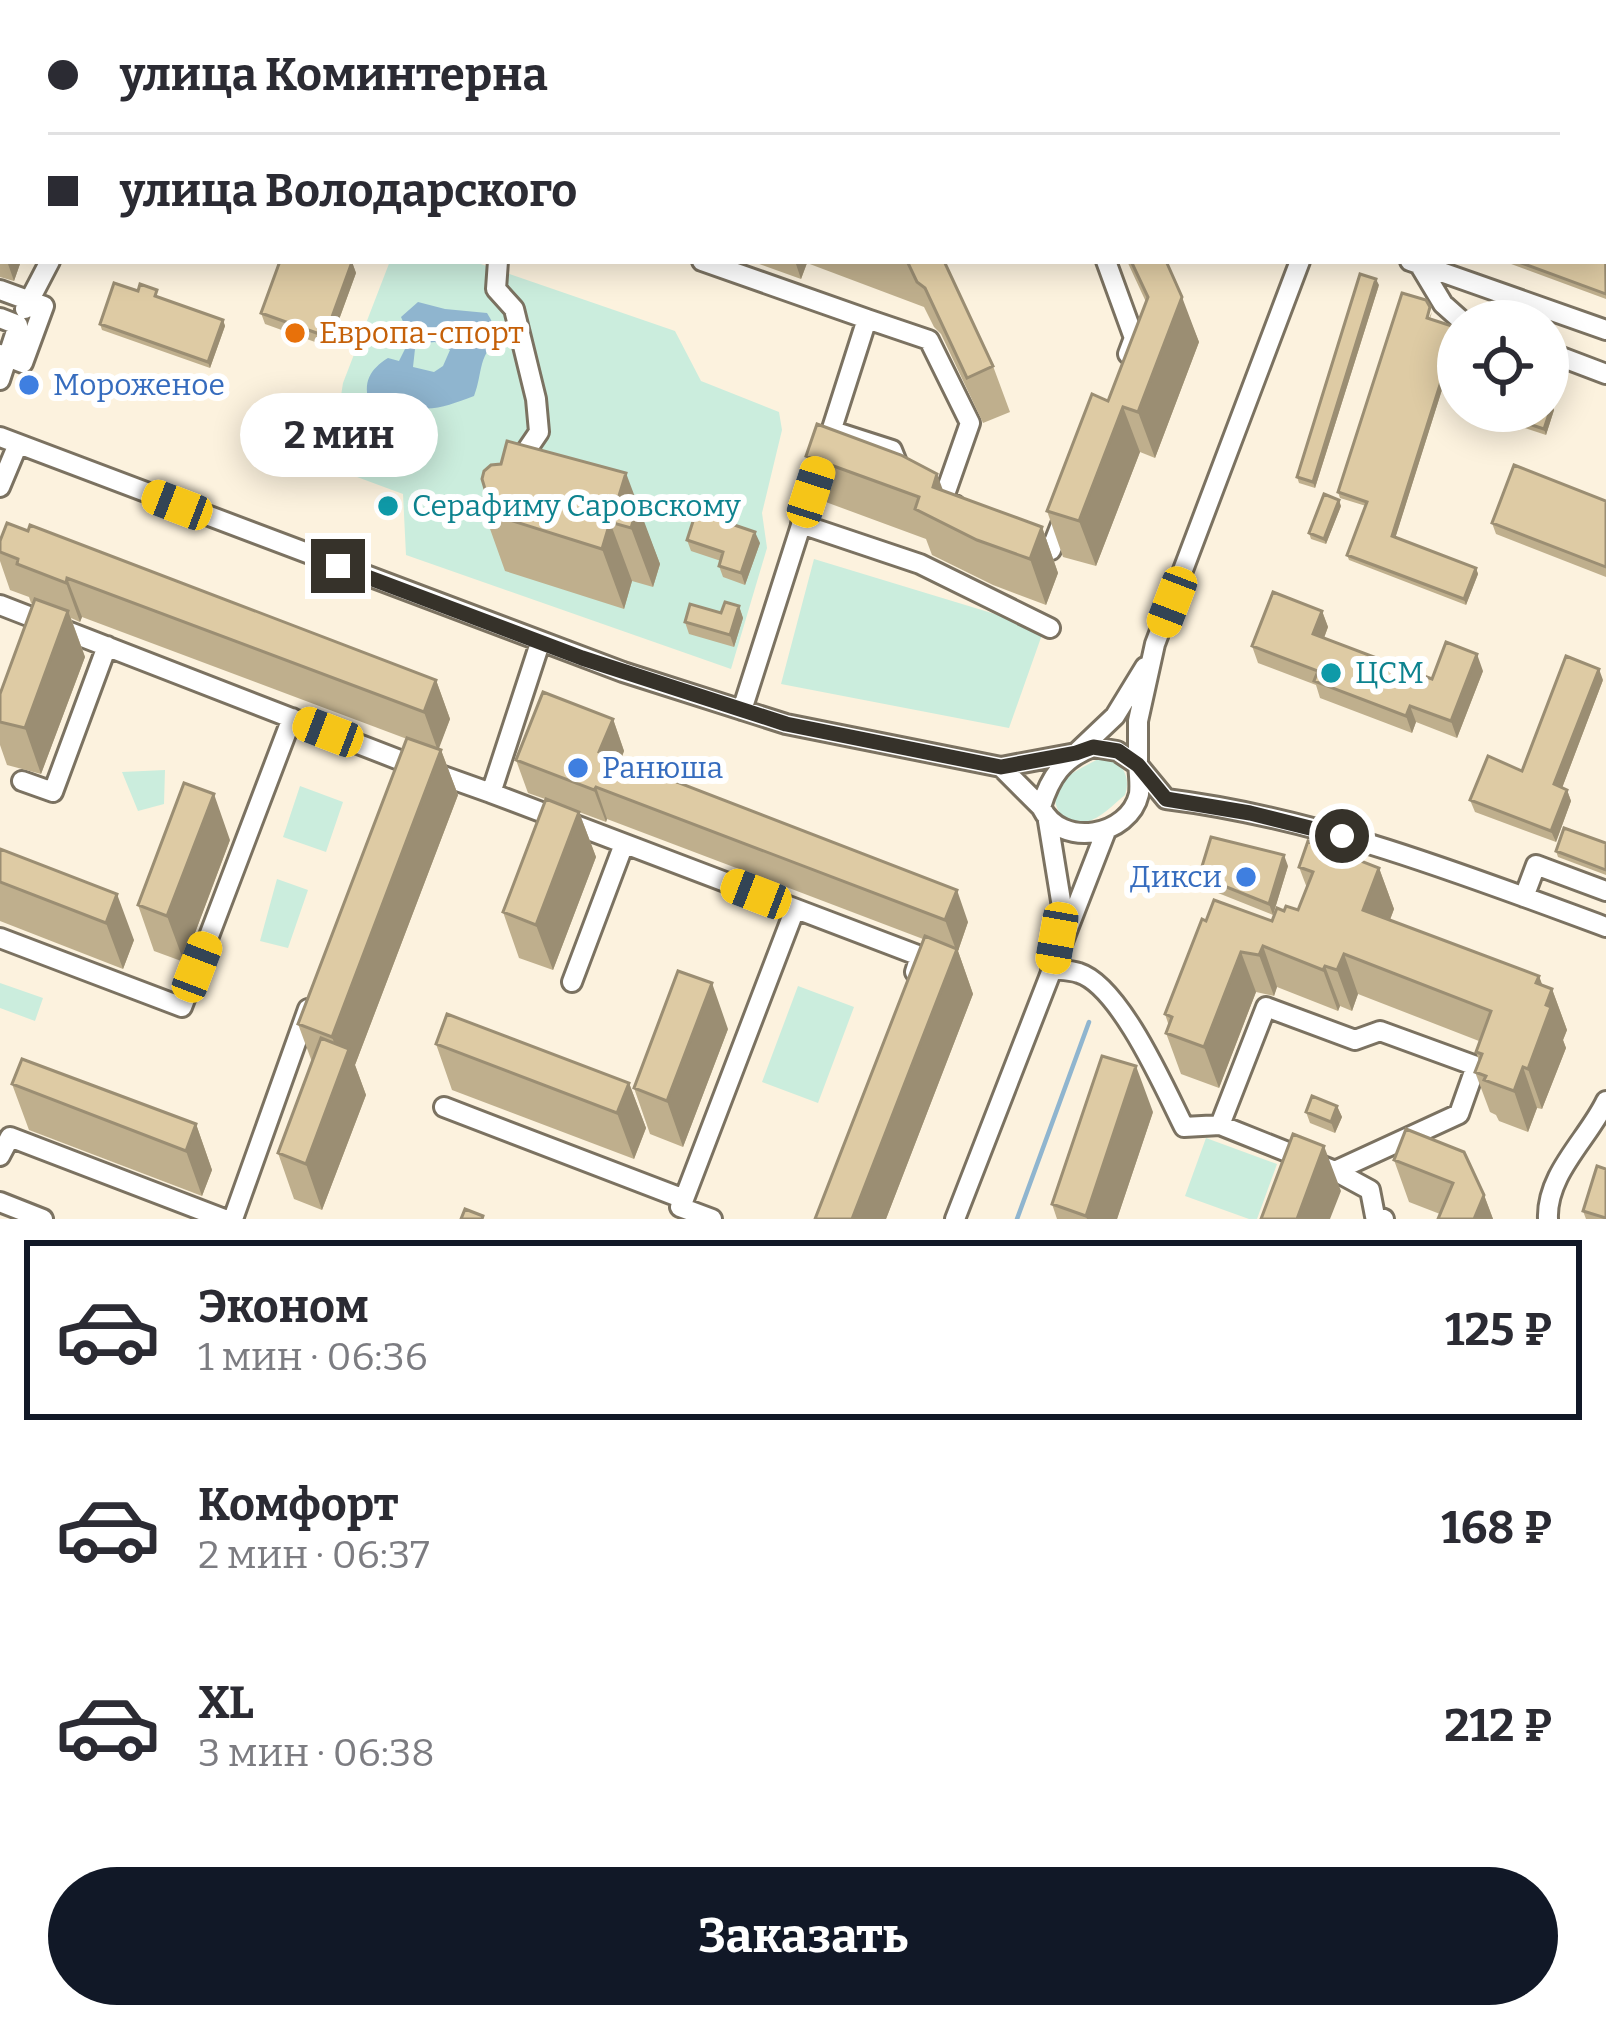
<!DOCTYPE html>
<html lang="ru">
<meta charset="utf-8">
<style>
:root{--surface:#fff;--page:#f2f2f3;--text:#2b2b33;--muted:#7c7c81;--line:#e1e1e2;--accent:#111827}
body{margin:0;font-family:Bitter,serif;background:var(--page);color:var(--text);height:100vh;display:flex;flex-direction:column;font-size:45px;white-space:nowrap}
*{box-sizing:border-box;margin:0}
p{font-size:39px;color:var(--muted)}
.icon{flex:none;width:66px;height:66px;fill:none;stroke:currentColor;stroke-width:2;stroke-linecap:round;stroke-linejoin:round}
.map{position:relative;height:1219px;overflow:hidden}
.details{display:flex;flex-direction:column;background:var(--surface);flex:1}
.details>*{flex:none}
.top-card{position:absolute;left:0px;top:0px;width:1608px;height:264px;box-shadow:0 6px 30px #0003;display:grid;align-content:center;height:264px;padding:0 48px;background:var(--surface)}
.controls{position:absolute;left:1437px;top:300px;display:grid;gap:24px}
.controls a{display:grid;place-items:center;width:132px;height:132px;border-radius:50%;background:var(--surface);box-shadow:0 6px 30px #0003;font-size:60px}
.end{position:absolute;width:54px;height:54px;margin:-27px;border:15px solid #36322a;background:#fff;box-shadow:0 0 0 6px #fff}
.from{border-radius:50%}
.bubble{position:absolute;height:84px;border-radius:42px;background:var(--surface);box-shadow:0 6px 30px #0003;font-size:39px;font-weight:700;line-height:84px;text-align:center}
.car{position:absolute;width:36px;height:72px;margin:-36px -18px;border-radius:15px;box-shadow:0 0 9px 3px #0007;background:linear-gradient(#f5c518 24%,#345 0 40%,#f5c518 0 76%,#345 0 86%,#f5c518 0)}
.top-card b{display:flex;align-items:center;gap:42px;height:114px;font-size:45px}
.top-card b+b{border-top:3px solid var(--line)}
.top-card i{width:30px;height:30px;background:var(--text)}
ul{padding:21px 0 0;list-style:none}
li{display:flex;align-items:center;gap:36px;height:180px;margin:0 24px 18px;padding:0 24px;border:6px solid transparent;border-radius:0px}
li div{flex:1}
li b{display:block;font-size:45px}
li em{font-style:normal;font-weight:700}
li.selected{border-color:var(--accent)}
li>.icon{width:108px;height:108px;stroke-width:1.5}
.button{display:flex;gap:24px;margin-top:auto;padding:24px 48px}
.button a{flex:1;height:138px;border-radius:72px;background:var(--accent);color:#fff;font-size:48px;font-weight:700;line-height:138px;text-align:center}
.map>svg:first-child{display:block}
</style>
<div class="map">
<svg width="1606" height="1219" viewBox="0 0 1606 1219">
<rect width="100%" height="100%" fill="#fcf2de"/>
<path fill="#cbeddd" d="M 1280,0 L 1606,0 L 1606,152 L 1605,3 L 1281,3 Z
M 390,261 L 472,261 L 675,331 L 701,381 L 779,412 L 782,430 L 762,513 L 767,548 L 731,669 L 406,555 L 403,494 L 330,467 L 343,383 Z
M 814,559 L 1044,629 L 1009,728 L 781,684 Z
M 1098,759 C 1120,758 1132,774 1125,795 C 1114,804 1100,819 1086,822 C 1065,827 1047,805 1059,786 C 1066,774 1086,766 1098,759 Z
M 165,770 L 164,804 L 138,811 L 122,772 Z
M 300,786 L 343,802 L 326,852 L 283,837 Z
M 277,879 L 308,890 L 288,948 L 260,941 Z
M 0,983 L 43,998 L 35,1021 L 0,1008 Z
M 798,986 L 854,1007 L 818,1103 L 762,1082 Z
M 1206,1138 L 1277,1164 L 1257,1219 L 1249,1219 L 1185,1196 Z"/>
<path fill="#8fb5cf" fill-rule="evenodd" d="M 418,302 L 445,309 L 487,313 C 505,342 489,340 482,364 C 479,375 479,382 474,396 C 446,406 428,415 398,402 L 389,407 L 370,404 C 362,383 370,369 388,358 L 399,361 L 409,341 L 421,338 L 405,326 L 401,317 ZM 435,342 L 450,350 L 443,366 L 434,372 L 413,367 L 415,349 L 424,343 Z"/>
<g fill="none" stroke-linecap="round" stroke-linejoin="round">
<path stroke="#8fb5cf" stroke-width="4.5" d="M 1017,1219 L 1089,1022"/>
<g stroke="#7b7261" stroke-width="24">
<path id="minor" d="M 1232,0 L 1234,3
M 693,3 L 694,0
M 793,3 L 794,0
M 0,127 L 3,128
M 498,261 L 496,289 L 514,309 L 536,399 L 539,432 L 522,457 L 520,466
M 702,261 L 867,319 L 742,710
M 1106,261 L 1134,338 L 1128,354
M 1410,261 L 1606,330
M 1419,264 L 1443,304 L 1462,321
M 0,290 L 44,306 L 23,363 L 0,354
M 25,309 L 50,261
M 0,318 L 18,325 L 0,380
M 867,319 L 929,340 L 970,423 L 943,500 L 955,505
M 1548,352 L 1606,374
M 836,432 L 892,450 L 900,470
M 0,437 L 623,672 L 786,724 L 1001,767 L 1041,807
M 0,487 L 18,444
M 801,524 L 920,564 L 1050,628
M 1029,540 L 1051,550 L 1065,514
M 0,605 L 402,761
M 1093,747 L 1117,751 L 1138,765 C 1139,774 1140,785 1139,794 C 1129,837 1061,849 1041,807 C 1050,777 1063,758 1093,747 Z
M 1001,767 L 1076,753 L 1115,716 L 1145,667
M 432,772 L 491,793 L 540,643
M 22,781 L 53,792 L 107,646
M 491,793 L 920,956 L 915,972
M 1166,799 L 1138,765 L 1138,721 L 1155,644 L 1300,261
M 1166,799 C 1319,818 1462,874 1606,927
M 1048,821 L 1062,907 L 1058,928
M 1524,897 L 1536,865 L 1606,891
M 0,938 L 182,1007 L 292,718
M 1051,969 C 1060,970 1071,970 1079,973 C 1120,986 1165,1089 1184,1127 L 1220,1125 L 1335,1171 L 1459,1114 L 1476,1066 L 1380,1031 L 1355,1040 L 1266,1007 L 1220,1125
M 572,982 L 624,844
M 444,1107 L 684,1199 L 680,1207 L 712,1219
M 0,1156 L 10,1137 L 224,1219
M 1335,1171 L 1370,1190 L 1375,1216 L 1384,1219
M 684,1199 L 795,909
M 0,1202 L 43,1219
M 233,1219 L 308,1009
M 955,1219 L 1106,831
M 1548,1219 C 1546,1174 1588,1139 1606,1101"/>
</g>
<use href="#minor" stroke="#fff" stroke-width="18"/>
</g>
<path fill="#bfaf8d" d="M 712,0 L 776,0 L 775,3 L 720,3 Z
M 1011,0 L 1032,0 L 1025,3 L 1012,3 Z
M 0,24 L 3,25 L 3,101 L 0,100 Z
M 0,193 L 3,195 L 3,261 L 21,261 L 14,281 L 0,277 Z
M 1606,194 L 1606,299 L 1503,261 L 1605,261 Z
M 751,261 L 944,261 L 993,366 L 1010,412 L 983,423 L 941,334 L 934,327 L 924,307 L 807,263 L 801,279 Z
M 1127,261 L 1166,261 L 1199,342 L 1155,458 L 1140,452 L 1096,566 L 1063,557 L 1047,511 L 1108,401 L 1146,302 Z
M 352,262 L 356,273 L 329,347 L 265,324 L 261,313 Z
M 1379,285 L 1315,488 L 1299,483 L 1297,477 Z
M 159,296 L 158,297 L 223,320 L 225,326 L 210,368 L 102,330 L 100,324 Z
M 1432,312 L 1430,319 L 1458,328 L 1458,339 L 1395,538 L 1476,568 L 1478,574 L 1466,605 L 1349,560 L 1347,555 L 1366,506 L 1340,498 L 1338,492 Z
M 1552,405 L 1554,410 L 1546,435 L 1516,425 L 1514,419 Z
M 806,456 L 943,491 L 1042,527 L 1058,573 L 1046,605 L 993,585 L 932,555 L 926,539 L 823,501 Z
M 482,479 L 637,505 L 660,564 L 653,587 L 632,581 L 624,609 L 505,571 L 484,512 L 488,498 Z
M 1606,501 L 1606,577 L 1496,534 L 1492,523 Z
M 1341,506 L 1326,544 L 1311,539 L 1309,533 Z
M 687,540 L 760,543 L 745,585 L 723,577 L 719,566 L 721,561 L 691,551 Z
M 0,541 L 436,680 L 450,719 L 438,749 L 441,750 L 458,795 L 355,1065 L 366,1095 L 322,1210 L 294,1199 L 278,1153 L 312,1062 L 298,1024 L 407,739 L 82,617 L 80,622 L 71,618 L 85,657 L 41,774 L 7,765 L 0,745 L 0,694 L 34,604 L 31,603 L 29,597 L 10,590 L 0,561 Z
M 739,606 L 743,618 L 734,647 L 689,634 L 685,622 L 721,613 Z
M 1322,611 L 1328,627 L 1324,638 L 1432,679 L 1483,671 L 1457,738 L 1416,722 L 1412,733 L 1320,698 L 1316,685 L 1258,663 L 1252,646 Z
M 1603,680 L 1562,788 L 1567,790 L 1571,801 L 1556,842 L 1475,812 L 1470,800 L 1522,771 Z
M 613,719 L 624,751 L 621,760 L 968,922 L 958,951 L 973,994 L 886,1219 L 815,1219 L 923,939 L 607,819 L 606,822 L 579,812 L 596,857 L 553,970 L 519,958 L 503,912 L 545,799 L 528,793 L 516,760 Z
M 230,840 L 184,962 L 154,951 L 138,905 Z
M 1606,843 L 1606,875 L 1558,857 L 1556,851 Z
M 0,849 L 134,940 L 123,969 L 0,921 Z
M 1359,861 L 1379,868 L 1394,909 L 1390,920 L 1539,976 L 1542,986 L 1552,989 L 1567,1030 L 1563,1040 L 1566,1048 L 1542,1109 L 1537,1108 L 1528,1132 L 1499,1121 L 1496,1115 L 1490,1112 L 1475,1072 L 1479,1061 L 1476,1052 L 1479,1041 L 1358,994 L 1352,1011 L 1340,1006 L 1338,1011 L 1277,987 L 1274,996 L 1256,992 L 1219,1088 L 1181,1074 L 1166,1033 L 1169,1026 L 1165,1014 L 1206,921 L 1272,921 L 1284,911 L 1298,910 L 1307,888 L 1299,867 Z
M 1288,866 L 1273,915 L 1203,887 L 1199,876 Z
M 728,1029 L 683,1147 L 650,1134 L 634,1088 Z
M 436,1044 L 629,1083 L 646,1128 L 634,1159 L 452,1090 Z
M 12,1084 L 196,1124 L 212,1170 L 202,1196 L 29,1130 Z
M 1337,1106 L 1342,1117 L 1335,1133 L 1310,1123 L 1306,1112 Z
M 1153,1112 L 1117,1219 L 1057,1219 L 1052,1204 Z
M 1394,1160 L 1484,1195 L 1493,1219 L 1438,1219 L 1440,1214 L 1409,1202 Z
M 1606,1169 L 1606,1219 L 1586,1219 L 1583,1211 Z"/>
<path fill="#9b8e73" d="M 541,0 L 558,0 L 559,3 L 540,3 Z
M 7,261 L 21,261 L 14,281 Z
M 795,261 L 806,261 L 807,263 L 801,279 Z
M 352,262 L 356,273 L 329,347 L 325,336 Z
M 1376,279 L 1379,285 L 1315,488 L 1313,482 Z
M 1182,297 L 1199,342 L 1155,458 L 1138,412 Z
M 223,320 L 225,326 L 210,368 L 208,362 Z
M 1458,328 L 1458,339 L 1394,542 L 1392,536 Z
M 1552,405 L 1554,410 L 1546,435 L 1544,429 Z
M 1123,407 L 1140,452 L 1096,566 L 1079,521 Z
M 626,473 L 660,564 L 653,587 L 631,528 L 618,499 Z
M 937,474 L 954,520 L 933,487 Z
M 1339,500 L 1341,506 L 1326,544 L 1324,539 Z
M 610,522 L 632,581 L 624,609 L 602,549 Z
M 1042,527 L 1058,573 L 1046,605 L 1030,559 Z
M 755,532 L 760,543 L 745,585 L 741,573 Z
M 1476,568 L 1478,574 L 1466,605 L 1464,599 Z
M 67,578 L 82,617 L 80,622 L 66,583 Z
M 739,606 L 743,618 L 734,647 L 730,635 Z
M 68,611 L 85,657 L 41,774 L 25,728 Z
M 1322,611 L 1328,627 L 1319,651 L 1313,634 Z
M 1477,654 L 1483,671 L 1457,738 L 1451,721 Z
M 1599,669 L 1603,680 L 1559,796 L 1554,784 Z
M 436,680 L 450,719 L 438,751 L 424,712 Z
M 1410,706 L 1416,722 L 1412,733 L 1406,716 Z
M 613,719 L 624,751 L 611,784 L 599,752 Z
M 441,750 L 458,795 L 355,1065 L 366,1095 L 322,1210 L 306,1164 L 343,1067 L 332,1037 Z
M 596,787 L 607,819 L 606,822 L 594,790 Z
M 1567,790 L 1571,801 L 1556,842 L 1551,831 Z
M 214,794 L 230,840 L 184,962 L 167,916 Z
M 579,812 L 596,857 L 553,970 L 536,925 Z
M 1284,855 L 1288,866 L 1273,915 L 1269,904 Z
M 1379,868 L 1394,909 L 1378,951 L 1363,910 Z
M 957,890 L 968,922 L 958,951 L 973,994 L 886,1219 L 852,1219 L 956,950 L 945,920 Z
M 117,894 L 134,940 L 123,969 L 106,923 Z
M 1263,946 L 1277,987 L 1274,996 L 1259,955 Z
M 1241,952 L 1256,992 L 1219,1088 L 1204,1047 Z
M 1344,954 L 1358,994 L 1352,1011 L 1337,970 Z
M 1325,966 L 1340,1006 L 1338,1011 L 1323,970 Z
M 1539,976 L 1548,1000 L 1552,989 L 1567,1030 L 1563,1040 L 1566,1048 L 1542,1109 L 1528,1069 L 1536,983 Z
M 712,983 L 728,1029 L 683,1147 L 667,1101 Z
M 1136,1066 L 1153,1112 L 1117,1219 L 1087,1219 L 1086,1216 Z
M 1523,1067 L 1537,1108 L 1528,1132 L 1514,1091 Z
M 629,1083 L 646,1128 L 634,1159 L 617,1113 Z
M 1337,1106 L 1342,1117 L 1335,1133 L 1331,1122 Z
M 196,1124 L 212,1170 L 202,1196 L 186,1151 Z
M 1324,1146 L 1341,1191 L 1330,1219 L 1297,1219 Z
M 1484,1195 L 1493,1219 L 1474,1219 Z"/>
<path fill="#decba4" stroke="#9b8e73" stroke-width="3" d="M 499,0 L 541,0 L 540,3 L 498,3 Z
M 928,0 L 943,0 L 944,3 L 921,3 Z
M 0,24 L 3,25 L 3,62 L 0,61 Z
M 0,193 L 3,195 L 3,234 L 0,242 Z
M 1605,194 L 1606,294 L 1516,261 L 1605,261 Z
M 280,261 L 352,262 L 325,336 L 261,313 Z
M 907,261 L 944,261 L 993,366 L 967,378 L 925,288 L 917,282 Z
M 1131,261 L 1166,261 L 1182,297 L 1138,412 L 1123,407 L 1079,521 L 1047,511 L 1092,394 L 1108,401 L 1148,297 Z
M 1360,274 L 1376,279 L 1313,482 L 1297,477 Z
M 114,283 L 138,291 L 140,284 L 157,290 L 155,296 L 223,320 L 208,362 L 100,324 Z
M 1402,293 L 1426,300 L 1430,307 L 1427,318 L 1458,328 L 1392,536 L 1476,568 L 1464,599 L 1347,555 L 1367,502 L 1338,492 Z
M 1548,403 L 1552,405 L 1544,429 L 1514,419 L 1517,411 L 1548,411 Z
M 817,424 L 901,455 L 937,474 L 933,487 L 1042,527 L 1030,559 L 977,540 L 915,509 L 919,497 L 806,456 Z
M 507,441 L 626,473 L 618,499 L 638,505 L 631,528 L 610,522 L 602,549 L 484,512 L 490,492 L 485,489 L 482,479 L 484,471 L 491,465 L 501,464 Z
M 1514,465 L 1606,501 L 1606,567 L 1492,523 Z
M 1324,494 L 1339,500 L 1324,539 L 1309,533 Z
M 696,512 L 755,532 L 741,573 L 719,566 L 723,552 L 687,540 Z
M 7,523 L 28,531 L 30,525 L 436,680 L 424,712 L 67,578 L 66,583 L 17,564 L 18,559 L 0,552 L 0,541 Z
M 1273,592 L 1322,611 L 1313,634 L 1432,679 L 1446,642 L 1477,654 L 1451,721 L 1410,706 L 1406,716 L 1314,681 L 1318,671 L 1252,646 Z
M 35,599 L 68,611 L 25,728 L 0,722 L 0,694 Z
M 725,602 L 739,606 L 730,635 L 685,622 L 690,604 L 721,613 Z
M 1566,656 L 1599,669 L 1554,784 L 1567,790 L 1551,831 L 1470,800 L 1488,756 L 1522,771 Z
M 543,692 L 613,719 L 599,752 L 957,890 L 945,920 L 596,787 L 594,790 L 516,760 Z
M 407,738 L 441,750 L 332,1037 L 298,1024 Z
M 184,783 L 214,794 L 167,916 L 138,905 Z
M 546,799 L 579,812 L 536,925 L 503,912 Z
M 1564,828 L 1606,843 L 1606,870 L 1556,851 Z
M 1211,837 L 1284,855 L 1269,904 L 1199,876 Z
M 1308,841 L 1336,852 L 1339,845 L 1356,851 L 1353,858 L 1379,868 L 1363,910 L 1539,976 L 1536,983 L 1552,989 L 1546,1005 L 1551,1007 L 1528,1069 L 1523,1067 L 1514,1091 L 1484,1080 L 1486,1076 L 1475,1072 L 1482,1054 L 1476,1052 L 1491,1011 L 1344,954 L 1337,970 L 1325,966 L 1323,970 L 1263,946 L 1259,955 L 1241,952 L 1204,1047 L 1166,1033 L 1172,1017 L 1165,1014 L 1202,919 L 1206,921 L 1214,900 L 1272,921 L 1277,908 L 1284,911 L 1286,906 L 1298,910 L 1313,872 L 1299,867 Z
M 0,849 L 117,894 L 106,923 L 0,882 Z
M 925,936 L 957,949 L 852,1219 L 815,1219 Z
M 678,971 L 712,983 L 667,1101 L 634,1088 Z
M 447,1014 L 629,1083 L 617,1113 L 436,1044 Z
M 321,1038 L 349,1049 L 306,1164 L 278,1153 Z
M 1102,1056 L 1136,1066 L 1086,1216 L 1052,1204 Z
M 22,1059 L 196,1124 L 186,1151 L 12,1084 Z
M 1312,1096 L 1337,1106 L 1331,1122 L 1306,1112 Z
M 1406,1129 L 1464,1152 L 1484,1195 L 1474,1219 L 1438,1219 L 1453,1183 L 1394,1160 Z
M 1293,1134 L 1324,1146 L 1297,1219 L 1261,1219 Z
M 1597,1166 L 1606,1169 L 1606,1218 L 1583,1211 Z
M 465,1209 L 483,1216 L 482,1219 L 461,1219 Z"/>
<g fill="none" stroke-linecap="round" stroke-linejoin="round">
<path stroke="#36322a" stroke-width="15" d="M 338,566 L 582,658 L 786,724 L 1001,767 L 1076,753 L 1093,747 L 1118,751 L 1138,765 L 1166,799 L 1250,813 L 1342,836"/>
</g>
<circle fill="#e8710a" stroke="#fff" stroke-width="4.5" cx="295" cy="333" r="12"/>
<g fill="#3f7fe0" stroke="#fff" stroke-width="4.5">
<circle cx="29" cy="385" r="12"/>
<circle cx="578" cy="768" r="12"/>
<circle cx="1246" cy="877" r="12"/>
</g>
<g fill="#0f9aa8" stroke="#fff" stroke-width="4.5">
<circle cx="388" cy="506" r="12"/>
<circle cx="1331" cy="673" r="12"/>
</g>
<g text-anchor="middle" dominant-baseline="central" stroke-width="12" stroke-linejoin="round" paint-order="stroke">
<g font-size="30" fill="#c56008" stroke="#fff" text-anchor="start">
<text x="319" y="333">Европа-спорт</text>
</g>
<g font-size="30" fill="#366cbe" stroke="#fff" text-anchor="start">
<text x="53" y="385">Мороженое</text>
<text x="602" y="768">Ранюша</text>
<text x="1222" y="877" text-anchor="end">Дикси</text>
</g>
<g font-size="30" fill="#0d838f" stroke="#fff" text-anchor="start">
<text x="412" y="506">Серафиму Саровскому</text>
<text x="1355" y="673">ЦСМ</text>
</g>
</g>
</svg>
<div class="controls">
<a><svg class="icon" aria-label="locate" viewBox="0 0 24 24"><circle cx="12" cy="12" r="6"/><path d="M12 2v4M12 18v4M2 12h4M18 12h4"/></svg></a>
</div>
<i class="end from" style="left:1342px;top:836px"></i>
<i class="end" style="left:338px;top:566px"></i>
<div class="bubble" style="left:240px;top:393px;width:198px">2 мин</div>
<i class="car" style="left:811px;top:492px;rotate:18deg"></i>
<i class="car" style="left:177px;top:505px;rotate:291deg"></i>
<i class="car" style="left:1172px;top:602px;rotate:201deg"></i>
<i class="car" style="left:328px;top:732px;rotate:291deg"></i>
<i class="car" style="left:756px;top:894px;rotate:291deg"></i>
<i class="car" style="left:1057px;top:938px;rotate:190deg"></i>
<i class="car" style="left:197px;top:967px;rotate:21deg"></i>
<div class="top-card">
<b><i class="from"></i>улица Коминтерна</b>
<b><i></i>улица Володарского</b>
</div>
</div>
<section class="details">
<ul>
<li class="selected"><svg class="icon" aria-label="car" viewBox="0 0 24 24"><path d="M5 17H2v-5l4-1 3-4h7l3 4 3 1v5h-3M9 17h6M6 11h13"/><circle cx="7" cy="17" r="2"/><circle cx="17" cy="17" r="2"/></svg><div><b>Эконом</b><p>1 мин · 06:36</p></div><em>125 ₽</em></li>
<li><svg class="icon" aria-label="car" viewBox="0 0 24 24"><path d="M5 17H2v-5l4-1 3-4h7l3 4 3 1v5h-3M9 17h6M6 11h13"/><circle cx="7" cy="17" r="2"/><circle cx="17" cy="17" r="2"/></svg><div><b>Комфорт</b><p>2 мин · 06:37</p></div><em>168 ₽</em></li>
<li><svg class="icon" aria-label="car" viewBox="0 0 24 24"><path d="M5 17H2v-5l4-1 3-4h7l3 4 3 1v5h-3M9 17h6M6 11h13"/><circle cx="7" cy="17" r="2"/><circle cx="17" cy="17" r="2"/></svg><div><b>XL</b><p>3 мин · 06:38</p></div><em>212 ₽</em></li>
</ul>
<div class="button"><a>Заказать</a></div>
</section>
